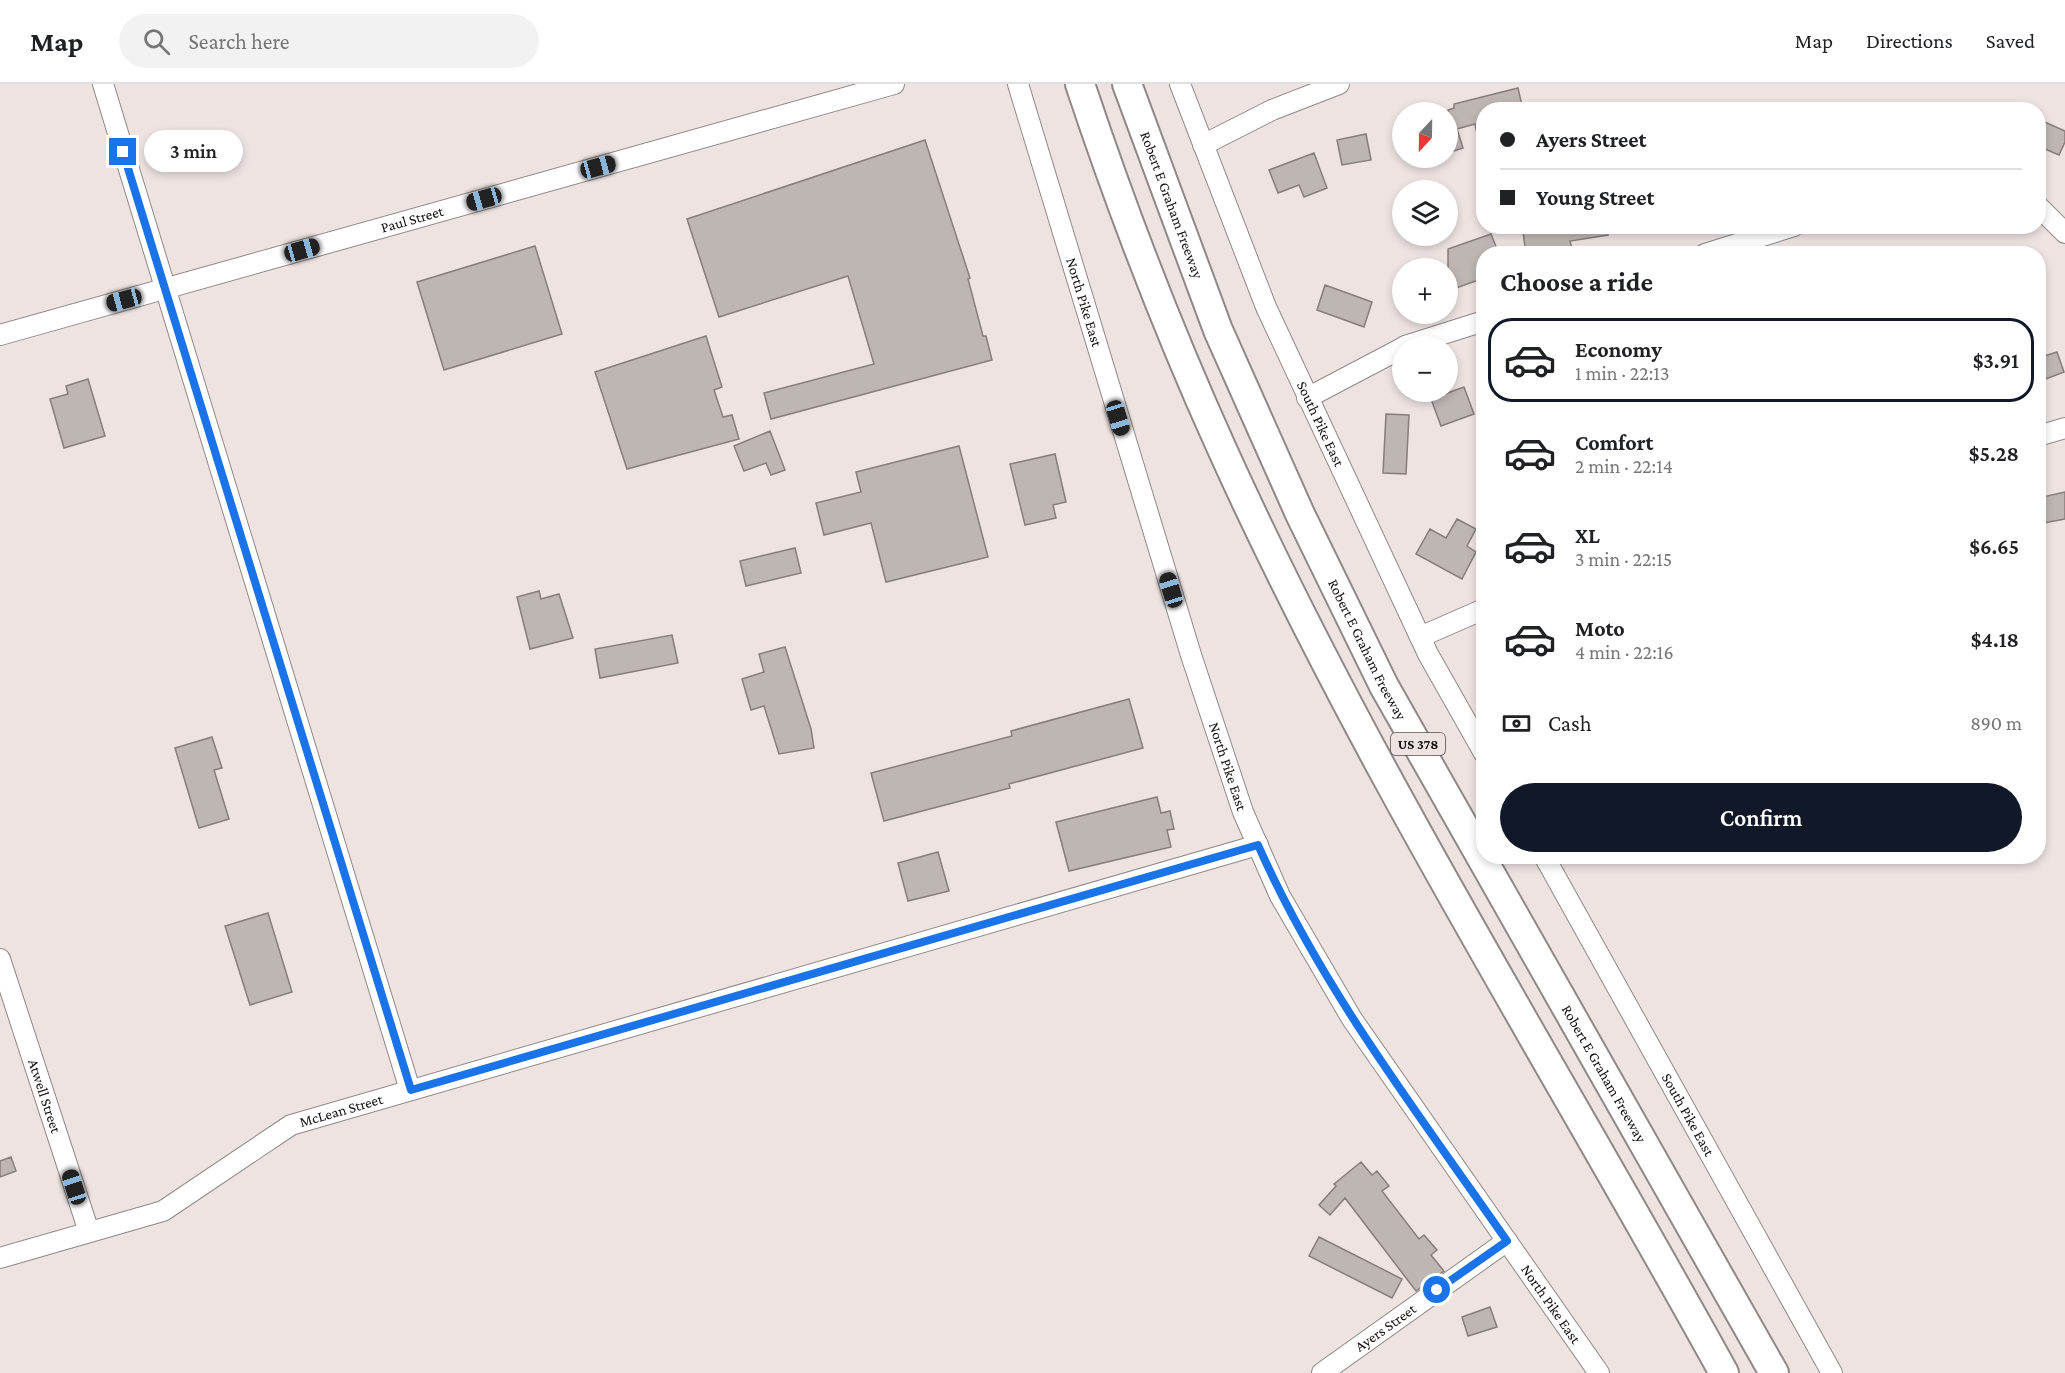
<!DOCTYPE html>
<meta charset="utf-8">
<style>
:root{--surface:#fff;--page:#f2f2f2;--text:#202124;--muted:#757577;--line:#e0e0e0;--accent:#111827}
body{margin:0;font-family:"Crimson Pro",serif;background:var(--page);color:var(--text);height:100vh;display:flex;flex-direction:column;font-size:22px;white-space:nowrap}
*{box-sizing:border-box;margin:0}
p{font-size:20px;color:var(--muted)}
.icon{flex:none;width:33px;height:33px;fill:none;stroke:currentColor;stroke-width:2;stroke-linecap:round;stroke-linejoin:round}
.map{position:relative;flex:1;overflow:hidden}
.drawer{position:absolute;left:1476px;top:162px;width:570px;height:618px;display:flex;flex-direction:column;background:var(--surface);border-radius:24px;box-shadow:0 3px 9px #0003}
.drawer>*{flex:none}
.guide{position:absolute;left:1476px;top:18px;width:570px;height:132px;border-radius:24px;box-shadow:0 3px 9px #0003;display:grid;align-content:center;height:132px;padding:0 24px;background:var(--surface)}
.needle{width:39px;rotate:202deg}
.buttons{position:absolute;left:1392px;top:18px;display:grid;gap:12px}
.buttons a{display:grid;place-items:center;width:66px;height:66px;border-radius:50%;background:var(--surface);box-shadow:0 3px 9px #0003;font-size:30px}
.end{position:absolute;width:27px;height:27px;margin:-14px;border:8px solid #1a73e8;background:#fff;box-shadow:0 0 0 3px #fff}
.from{border-radius:50%}
.bubble{position:absolute;height:42px;border-radius:21px;background:var(--surface);box-shadow:0 3px 9px #0003;font-size:20px;font-weight:600;line-height:42px;text-align:center}
.car{position:absolute;width:18px;height:36px;margin:-18px -9px;border-radius:8px;box-shadow:0 0 4px 2px #0007;background:linear-gradient(#222 24%,#8ab4d8 0 40%,#222 0 76%,#8ab4d8 0 86%,#222 0)}
.guide b{display:flex;align-items:center;gap:21px;height:57px;font-size:22px}
.guide b+b{border-top:2px solid var(--line)}
.guide i{width:15px;height:15px;background:var(--text)}
ul{padding:0;list-style:none}
li{display:flex;align-items:center;gap:18px;height:84px;margin:0 12px 9px;padding:0 12px;border:3px solid transparent;border-radius:24px}
li div{flex:1}
li b{display:block;font-size:22px}
li em{font-style:normal;font-weight:600}
li.on{border-color:var(--accent)}
li>.icon{width:54px;height:54px;stroke-width:1.5}
h2{padding:0 24px;font-size:27px;line-height:72px}
.pay{display:flex;align-items:center;gap:15px;height:66px;padding:0 24px;font-size:22px}
.pay p{margin-inline-start:auto}
.cta{display:flex;gap:12px;margin-top:auto;padding:12px 24px}
.cta a{flex:1;height:69px;border-radius:36px;background:var(--accent);color:#fff;font-size:24px;font-weight:600;line-height:69px;text-align:center}
header{display:flex;align-items:center;gap:36px;box-sizing:border-box;height:84px;padding:0 30px;background:var(--surface);border-bottom:2px solid var(--line)}
header strong{font-size:28px}
nav{display:flex;gap:33px;margin-inline-start:auto;font-size:21px}
.search{width:420px;height:54px;background:var(--page);display:flex;align-items:center;gap:15px;box-sizing:border-box;padding:0 21px;border-radius:33px;color:var(--muted);font-size:22px}
.map>svg:first-child{display:block}
</style>
<header>
<strong>Map</strong>
<div class="search"><svg class="icon" aria-label="search" viewBox="0 0 24 24"><circle cx="10" cy="10" r="6"/><path d="M15 15l6 6"/></svg>Search here</div>
<nav><a>Map</a><a>Directions</a><a>Saved</a></nav>
</header>
<div class="map">
<svg width="2065" height="1289" viewBox="0 0 2065 1289">
<rect width="100%" height="100%" fill="#ede4e2"/>
<path fill="#beb6b3" stroke="#867e7c" stroke-width="1.5" d="M 1518,4 L 1523,26 L 1484,26 L 1484,55 L 1478,55 L 1475,40 L 1457,45 L 1463,64 L 1448,69 L 1448,26 L 1454,24 L 1454,20 Z
M 2038,35 L 2065,47 L 2065,58 L 2059,71 L 2038,62 Z
M 1366,50 L 1371,76 L 1342,81 L 1337,56 Z
M 925,56 L 970,194 L 968,195 L 983,252 L 986,252 L 992,276 L 771,335 L 764,309 L 874,280 L 848,192 L 719,233 L 687,135 Z
M 1314,69 L 1327,104 L 1304,113 L 1299,101 L 1278,109 L 1269,86 Z
M 1558,142 L 1608,142 L 1608,151 L 1570,157 L 1572,165 L 1526,170 L 1523,148 Z
M 1491,150 L 1499,170 L 1484,170 L 1484,194 L 1448,207 L 1448,165 Z
M 535,162 L 562,250 L 444,286 L 417,198 Z
M 1325,201 L 1372,218 L 1364,243 L 1317,226 Z
M 706,252 L 722,303 L 714,306 L 723,333 L 732,331 L 739,355 L 627,385 L 595,288 Z
M 2057,268 L 2064,288 L 2038,298 L 2038,274 Z
M 88,295 L 105,352 L 64,364 L 50,315 L 68,310 L 66,302 Z
M 1464,303 L 1474,330 L 1441,342 L 1431,315 Z
M 1386,330 L 1409,331 L 1406,390 L 1383,389 Z
M 770,347 L 785,386 L 771,391 L 766,379 L 744,387 L 734,362 Z
M 959,362 L 988,473 L 886,498 L 871,439 L 824,451 L 816,419 L 861,408 L 856,388 Z
M 1055,370 L 1066,418 L 1053,421 L 1056,434 L 1025,441 L 1010,380 Z
M 2065,408 L 2065,435 L 2038,440 L 2038,414 Z
M 1457,435 L 1476,445 L 1467,462 L 1476,468 L 1462,495 L 1416,470 L 1430,445 L 1446,454 Z
M 795,464 L 801,489 L 746,502 L 740,477 Z
M 539,507 L 541,515 L 559,510 L 573,554 L 530,565 L 517,513 Z
M 672,551 L 678,579 L 600,594 L 595,565 Z
M 785,563 L 811,645 L 814,664 L 779,670 L 764,622 L 751,626 L 742,595 L 764,588 L 759,570 Z
M 1129,615 L 1143,664 L 1009,700 L 1010,704 L 884,737 L 871,689 L 1012,652 L 1011,647 Z
M 212,653 L 222,684 L 214,686 L 229,735 L 199,744 L 175,664 Z
M 1157,713 L 1161,729 L 1170,727 L 1174,745 L 1167,746 L 1171,763 L 1069,787 L 1056,738 Z
M 938,768 L 949,807 L 908,817 L 898,779 Z
M 268,829 L 292,908 L 250,921 L 225,842 Z
M 11,1073 L 16,1087 L 0,1093 L 0,1077 Z
M 1361,1078 L 1372,1091 L 1377,1087 L 1389,1102 L 1382,1107 L 1419,1155 L 1424,1151 L 1437,1166 L 1431,1171 L 1444,1187 L 1416,1207 L 1345,1114 L 1330,1131 L 1319,1121 L 1336,1102 L 1334,1100 Z
M 1319,1153 L 1402,1195 L 1392,1214 L 1309,1172 Z
M 1490,1223 L 1497,1243 L 1468,1252 L 1462,1233 Z"/>
<g fill="none" stroke-linecap="round" stroke-linejoin="round">
<g stroke="#908886" stroke-width="22">
<g id="minor">
<path d="M 103,0 L 410,1006"/>
<path id="s1" d="M 1018,0 L 1191,571 L 1243,728 L 1280,812 L 1352,935 L 1599,1289"/>
<path id="s2" d="M 1180,0 L 1266,223 L 1428,570 L 1484,669"/>
<path d="M 1203,61 L 1272,26 L 1339,0"/>
<path d="M 2038,122 L 2065,149"/>
<path d="M 1705,170 L 1794,142"/>
<path id="s3" d="M 0,251 L 894,0"/>
<path d="M 1405,262 L 1484,237"/>
<path d="M 1307,314 L 1402,264"/>
<path d="M 2038,352 L 2065,344"/>
<path d="M 1420,553 L 1484,525"/>
<path id="s4" d="M 1544,772 L 1832,1289"/>
<path id="s5" d="M 0,875 L 89,1148"/>
<path id="s6" d="M 0,1174 L 163,1127 L 291,1041 L 1258,761"/>
<path id="s7" d="M 1322,1289 L 1507,1157"/>
</g>
</g>
<g stroke="#908886" stroke-width="32">
<g id="highway">
<path d="M 1080,0 C 1121,123 1168,246 1222,365 C 1366,684 1555,982 1724,1289"/>
<path id="s8" d="M 1127,0 L 1218,246 L 1300,430 L 1384,602 L 1774,1289"/>
</g>
</g>
<use href="#minor" stroke="#fff" stroke-width="20"/>
<use href="#highway" stroke="#fff" stroke-width="28"/>
</g>
<g fill="none" stroke-linecap="round" stroke-linejoin="round">
<path stroke="#1a73e8" stroke-width="8" d="M 123,68 L 411,1006 L 1258,761 C 1321,904 1418,1029 1507,1157 L 1437,1206"/>
</g>
<g text-anchor="middle" dominant-baseline="central" stroke-width="4.5" stroke-linejoin="round" paint-order="stroke">
<rect fill="#ede4e2" stroke="#534e4d" stroke-width="1.5" x="1391" y="649" width="54" height="22" rx="4.5"/>
<g font-size="14" font-weight="bold" fill="#110e0d">
<text x="1418" y="660">US 378</text>
</g>
<g font-size="15" fill="#110e0d" stroke="#ede4e2">
<text stroke="none"><textPath href="#s8" startOffset="129">Robert E Graham Freeway</textPath></text>
<text stroke="none"><textPath href="#s3" startOffset="428">Paul Street</textPath></text>
<text stroke="none"><textPath href="#s1" startOffset="228">North Pike East</textPath></text>
<text stroke="none"><textPath href="#s2" startOffset="368">South Pike East</textPath></text>
<text stroke="none"><textPath href="#s8" startOffset="615">Robert E Graham Freeway</textPath></text>
<text stroke="none"><textPath href="#s1" startOffset="714">North Pike East</textPath></text>
<text stroke="none"><textPath href="#s8" startOffset="1101">Robert E Graham Freeway</textPath></text>
<text stroke="none"><textPath href="#s5" startOffset="144">Atwell Street</textPath></text>
<text stroke="none"><textPath href="#s6" startOffset="376">McLean Street</textPath></text>
<text stroke="none"><textPath href="#s4" startOffset="296">South Pike East</textPath></text>
<text stroke="none"><textPath href="#s1" startOffset="1344">North Pike East</textPath></text>
<text stroke="none"><textPath href="#s7" startOffset="78">Ayers Street</textPath></text>
</g>
</g>
</svg>
<div class="buttons">
<a><svg class="needle" viewBox="-14 -14 28 28"><path d="M0-13l5 13h-10z" fill="#e53935"/><path d="M0 13l5-13h-10z" fill="#757577"/></svg></a>
<a><svg class="icon" aria-label="layers" viewBox="0 0 24 24"><path d="M12 4l9 5-9 5-9-5zM3 14l9 5 9-5"/></svg></a>
<a>+</a>
<a>−</a>
</div>
<i class="end from" style="left:1437px;top:1206px"></i>
<i class="end" style="left:123px;top:68px"></i>
<div class="bubble" style="left:144px;top:46px;width:99px">3 min</div>
<i class="car" style="left:598px;top:83px;rotate:75deg"></i>
<i class="car" style="left:484px;top:115px;rotate:254deg"></i>
<i class="car" style="left:302px;top:166px;rotate:74deg"></i>
<i class="car" style="left:124px;top:216px;rotate:255deg"></i>
<i class="car" style="left:1118px;top:334px;rotate:163deg"></i>
<i class="car" style="left:1171px;top:506px;rotate:343deg"></i>
<i class="car" style="left:74px;top:1103px;rotate:342deg"></i>
<div class="guide">
<b><i class="from"></i>Ayers Street</b>
<b><i></i>Young Street</b>
</div>
<section class="drawer">
<h2>Choose a ride</h2>
<ul>
<li class="on"><svg class="icon" aria-label="car" viewBox="0 0 24 24"><path d="M5 17H2v-5l4-1 3-4h7l3 4 3 1v5h-3M9 17h6M6 11h13"/><circle cx="7" cy="17" r="2"/><circle cx="17" cy="17" r="2"/></svg><div><b>Economy</b><p>1 min · 22:13</p></div><em>$3.91</em></li>
<li><svg class="icon" aria-label="car" viewBox="0 0 24 24"><path d="M5 17H2v-5l4-1 3-4h7l3 4 3 1v5h-3M9 17h6M6 11h13"/><circle cx="7" cy="17" r="2"/><circle cx="17" cy="17" r="2"/></svg><div><b>Comfort</b><p>2 min · 22:14</p></div><em>$5.28</em></li>
<li><svg class="icon" aria-label="car" viewBox="0 0 24 24"><path d="M5 17H2v-5l4-1 3-4h7l3 4 3 1v5h-3M9 17h6M6 11h13"/><circle cx="7" cy="17" r="2"/><circle cx="17" cy="17" r="2"/></svg><div><b>XL</b><p>3 min · 22:15</p></div><em>$6.65</em></li>
<li><svg class="icon" aria-label="car" viewBox="0 0 24 24"><path d="M5 17H2v-5l4-1 3-4h7l3 4 3 1v5h-3M9 17h6M6 11h13"/><circle cx="7" cy="17" r="2"/><circle cx="17" cy="17" r="2"/></svg><div><b>Moto</b><p>4 min · 22:16</p></div><em>$4.18</em></li>
</ul>
<div class="pay"><svg class="icon" aria-label="cash" viewBox="0 0 24 24"><path d="M3 7h18v10H3z"/><circle cx="12" cy="12" r="2"/></svg>Cash<p>890 m</p></div>
<div class="cta"><a>Confirm</a></div>
</section>
</div>
